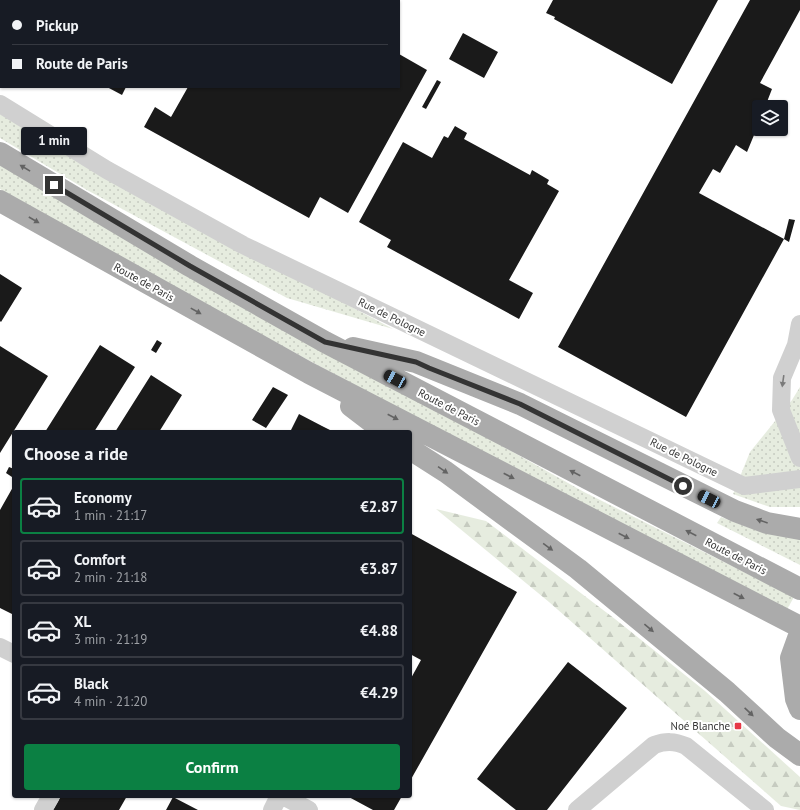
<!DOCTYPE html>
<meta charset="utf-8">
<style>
:root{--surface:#171b24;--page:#242831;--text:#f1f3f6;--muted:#9ea1a6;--line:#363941;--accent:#0b8043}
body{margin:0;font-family:"PT Sans",sans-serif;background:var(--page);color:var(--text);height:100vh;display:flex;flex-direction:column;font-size:15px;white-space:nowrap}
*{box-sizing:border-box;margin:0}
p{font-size:13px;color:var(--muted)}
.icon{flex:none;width:22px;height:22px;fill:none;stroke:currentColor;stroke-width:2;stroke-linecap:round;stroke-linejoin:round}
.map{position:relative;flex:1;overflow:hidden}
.panel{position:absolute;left:12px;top:430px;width:400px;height:368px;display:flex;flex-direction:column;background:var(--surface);border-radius:4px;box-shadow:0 1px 3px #0004}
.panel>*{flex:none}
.banner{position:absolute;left:0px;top:0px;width:400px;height:88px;box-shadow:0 1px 3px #0004;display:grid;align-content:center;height:88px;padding:0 12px;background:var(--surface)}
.buttons{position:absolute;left:752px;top:100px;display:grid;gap:8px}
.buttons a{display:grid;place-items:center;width:36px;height:36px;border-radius:4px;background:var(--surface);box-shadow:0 1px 3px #0004;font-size:20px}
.end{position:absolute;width:18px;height:18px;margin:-9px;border:5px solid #333;background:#fff;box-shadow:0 0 0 2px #fff}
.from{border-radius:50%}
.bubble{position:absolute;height:28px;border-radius:4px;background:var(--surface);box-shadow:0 1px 3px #0004;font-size:13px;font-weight:800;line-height:28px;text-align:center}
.car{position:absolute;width:12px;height:24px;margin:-12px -6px;border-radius:5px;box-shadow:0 0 3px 1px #0007;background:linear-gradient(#222 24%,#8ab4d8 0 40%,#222 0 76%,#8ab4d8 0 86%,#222 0)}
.banner b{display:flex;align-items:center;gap:14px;height:38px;font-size:15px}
.banner b+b{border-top:1px solid var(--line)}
.banner i{width:10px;height:10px;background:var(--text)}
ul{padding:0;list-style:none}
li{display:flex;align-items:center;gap:12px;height:56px;margin:0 8px 6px;padding:0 4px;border:2px solid var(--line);border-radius:4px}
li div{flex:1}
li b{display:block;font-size:15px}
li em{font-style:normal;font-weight:800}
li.current{border-color:var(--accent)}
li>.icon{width:36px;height:36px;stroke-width:1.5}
h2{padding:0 12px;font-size:18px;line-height:48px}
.action{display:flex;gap:8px;margin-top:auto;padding:8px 12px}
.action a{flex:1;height:46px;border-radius:4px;background:var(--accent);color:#fff;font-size:16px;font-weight:800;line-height:46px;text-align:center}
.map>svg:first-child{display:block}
</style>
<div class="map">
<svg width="800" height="810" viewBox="0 0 800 810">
<defs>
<pattern id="grass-dots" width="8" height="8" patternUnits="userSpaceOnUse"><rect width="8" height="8" fill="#e6ecdf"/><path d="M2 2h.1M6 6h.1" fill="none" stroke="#c6cbc0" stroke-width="1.8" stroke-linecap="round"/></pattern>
<pattern id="forest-firs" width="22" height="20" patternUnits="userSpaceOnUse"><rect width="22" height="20" fill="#e6ecdf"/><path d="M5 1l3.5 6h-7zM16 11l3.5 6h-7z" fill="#c6cbc0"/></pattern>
</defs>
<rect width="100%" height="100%" fill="#fff"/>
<path fill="url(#grass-dots)" d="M 0,114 L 115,181 L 393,329 L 287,298 L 87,190 L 0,138 Z
M 0,164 L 584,492 L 794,597 L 785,613 C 522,474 258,337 0,189 Z
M 800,387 L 800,507 L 770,507 L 733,494 L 750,452 L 792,400 Z
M 721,517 L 753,529 L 800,537 L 800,565 L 717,523 Z"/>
<path fill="url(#forest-firs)" d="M 436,509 L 486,521 L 615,619 L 705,691 L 800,777 L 800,810 L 781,806 L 549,602 Z"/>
<path fill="#1a1a1a" d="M 553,0 L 718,0 L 672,84 L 554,19 L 555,17 L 546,13 Z
M 750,0 L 800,0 L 800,10 L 760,83 L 772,89 L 765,107 L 759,107 L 759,123 L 747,152 L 736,145 L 720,173 L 713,169 L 699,193 L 784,239 L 686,417 L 558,347 Z
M 463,33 L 498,52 L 484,78 L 449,59 Z
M 399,54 L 427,70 L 348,213 L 320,197 L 309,218 L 144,127 L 155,107 L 171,117 L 188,87 L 399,87 Z
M 437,80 L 441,82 L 426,109 L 422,107 Z
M 107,87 L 126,87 L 122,95 Z
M 455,126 L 467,133 L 464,139 L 530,175 L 532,170 L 549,180 L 547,184 L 559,191 L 509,280 L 533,293 L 519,319 L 387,247 L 391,240 L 359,222 L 403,142 L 432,158 L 444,136 L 448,138 Z
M 789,219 L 795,220 L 789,242 L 784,239 Z
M 0,274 L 22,288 L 1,322 L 0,321 Z
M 157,340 L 162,343 L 156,353 L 151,350 Z
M 100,345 L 135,367 L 94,432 L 45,432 Z
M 0,346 L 48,376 L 0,453 Z
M 151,375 L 182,395 L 159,432 L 115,432 Z
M 273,387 L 288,395 L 266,428 L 252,420 Z
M 299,414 L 322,426 L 334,432 L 290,432 Z
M 9,467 L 14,469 L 12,477 L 6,473 Z
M 13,487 L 14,487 L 14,615 L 0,608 L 0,510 Z
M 410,533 L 517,592 L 410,781 L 410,680 L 421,660 L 410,654 Z
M 568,662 L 627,708 L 547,810 L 516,810 L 477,779 Z
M 61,796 L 127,796 L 119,810 L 53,810 Z
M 347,796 L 402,796 L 394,810 L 373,810 Z
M 173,797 L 198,810 L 166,810 Z"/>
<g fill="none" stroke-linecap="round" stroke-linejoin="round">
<path stroke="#d0d0d0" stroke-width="18" d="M 0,104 L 107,170 L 243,245 L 744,486 L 800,479
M 800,324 L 796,345 L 782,378 L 781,410 L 800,458
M 0,647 L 14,654
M 283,796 L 309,810
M 43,810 L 51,796
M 272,810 L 279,796
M 577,810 L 654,745 C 666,741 674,741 686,746 L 765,810"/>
<path stroke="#ababab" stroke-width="22" d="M 0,153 L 190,266 L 325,342 L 800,589
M 0,201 L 309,373 L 800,627
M 353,348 L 416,362 L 520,404 L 735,511 L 767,523 L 800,529
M 351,406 L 385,432
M 410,449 L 446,472 L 578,569 L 727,692 L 777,738 L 800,755
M 800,633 L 791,658 L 796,699 L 800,709"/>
</g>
<defs><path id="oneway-solid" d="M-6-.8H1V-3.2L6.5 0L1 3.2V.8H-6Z"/></defs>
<g fill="#636363">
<use href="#oneway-solid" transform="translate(25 168) rotate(-149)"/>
<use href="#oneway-solid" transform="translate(34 220) rotate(30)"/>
<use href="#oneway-solid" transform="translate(196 311) rotate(29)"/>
<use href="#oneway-solid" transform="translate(393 417) rotate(27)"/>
<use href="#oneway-solid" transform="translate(443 470) rotate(34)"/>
<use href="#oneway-solid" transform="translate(575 473) rotate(-153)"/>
<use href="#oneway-solid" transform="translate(509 476) rotate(27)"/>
<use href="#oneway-solid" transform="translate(762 521) rotate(-161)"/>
<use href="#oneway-solid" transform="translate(691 533) rotate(-153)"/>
<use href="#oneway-solid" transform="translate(624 536) rotate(27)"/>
<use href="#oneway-solid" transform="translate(548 547) rotate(36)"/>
<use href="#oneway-solid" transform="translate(739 596) rotate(27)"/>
<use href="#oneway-solid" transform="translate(649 628) rotate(40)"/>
<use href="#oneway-solid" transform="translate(749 712) rotate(43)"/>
</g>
<use fill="#7a7a7a" href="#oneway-solid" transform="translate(783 381) rotate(98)"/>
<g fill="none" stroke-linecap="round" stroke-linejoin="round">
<path stroke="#333" stroke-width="5" d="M 54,185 L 190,266 L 325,342 L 416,362 L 429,368 L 520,404 L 683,486"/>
</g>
<rect fill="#e63946" stroke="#fff" stroke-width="1.5" x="734" y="722" width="8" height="8" rx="2"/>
<g text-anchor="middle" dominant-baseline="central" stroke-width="4" stroke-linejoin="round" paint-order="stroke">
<g font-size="11" fill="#333" stroke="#fff">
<text transform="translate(144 282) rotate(29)">Route de Paris</text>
<text transform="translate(392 317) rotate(26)">Rue de Pologne</text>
<text transform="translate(449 407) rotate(27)">Route de Paris</text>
<text transform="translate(684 457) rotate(26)">Rue de Pologne</text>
<text transform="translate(736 556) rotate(27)">Route de Paris</text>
</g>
<g font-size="11" fill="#333" stroke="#fff" text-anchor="end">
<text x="730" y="726">Noé Blanche</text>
</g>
</g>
</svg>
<div class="buttons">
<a><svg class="icon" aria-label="layers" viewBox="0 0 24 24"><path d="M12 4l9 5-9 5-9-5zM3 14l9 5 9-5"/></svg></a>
</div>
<i class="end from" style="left:683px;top:486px"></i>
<i class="end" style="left:54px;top:185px"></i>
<div class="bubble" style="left:21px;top:127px;width:66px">1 min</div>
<i class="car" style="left:395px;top:379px;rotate:298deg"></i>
<i class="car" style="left:709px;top:499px;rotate:297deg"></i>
<div class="banner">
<b><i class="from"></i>Pickup</b>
<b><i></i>Route de Paris</b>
</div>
<section class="panel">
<h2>Choose a ride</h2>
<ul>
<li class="current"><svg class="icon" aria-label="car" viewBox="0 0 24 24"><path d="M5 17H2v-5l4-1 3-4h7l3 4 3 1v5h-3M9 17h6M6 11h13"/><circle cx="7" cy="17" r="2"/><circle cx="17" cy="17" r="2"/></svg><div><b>Economy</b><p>1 min · 21:17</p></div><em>€2.87</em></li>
<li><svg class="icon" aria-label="car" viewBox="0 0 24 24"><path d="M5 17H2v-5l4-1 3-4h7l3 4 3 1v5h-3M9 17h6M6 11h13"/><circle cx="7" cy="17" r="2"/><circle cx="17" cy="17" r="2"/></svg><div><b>Comfort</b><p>2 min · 21:18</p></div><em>€3.87</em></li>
<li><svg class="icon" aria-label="car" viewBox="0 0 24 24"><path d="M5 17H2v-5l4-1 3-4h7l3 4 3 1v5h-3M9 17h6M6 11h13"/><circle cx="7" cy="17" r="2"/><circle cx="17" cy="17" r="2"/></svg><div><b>XL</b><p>3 min · 21:19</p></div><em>€4.88</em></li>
<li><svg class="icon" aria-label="car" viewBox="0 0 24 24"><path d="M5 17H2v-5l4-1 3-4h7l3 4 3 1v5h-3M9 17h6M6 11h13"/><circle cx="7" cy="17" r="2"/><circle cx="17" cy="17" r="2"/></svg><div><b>Black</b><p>4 min · 21:20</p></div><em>€4.29</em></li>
</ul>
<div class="action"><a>Confirm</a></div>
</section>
</div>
